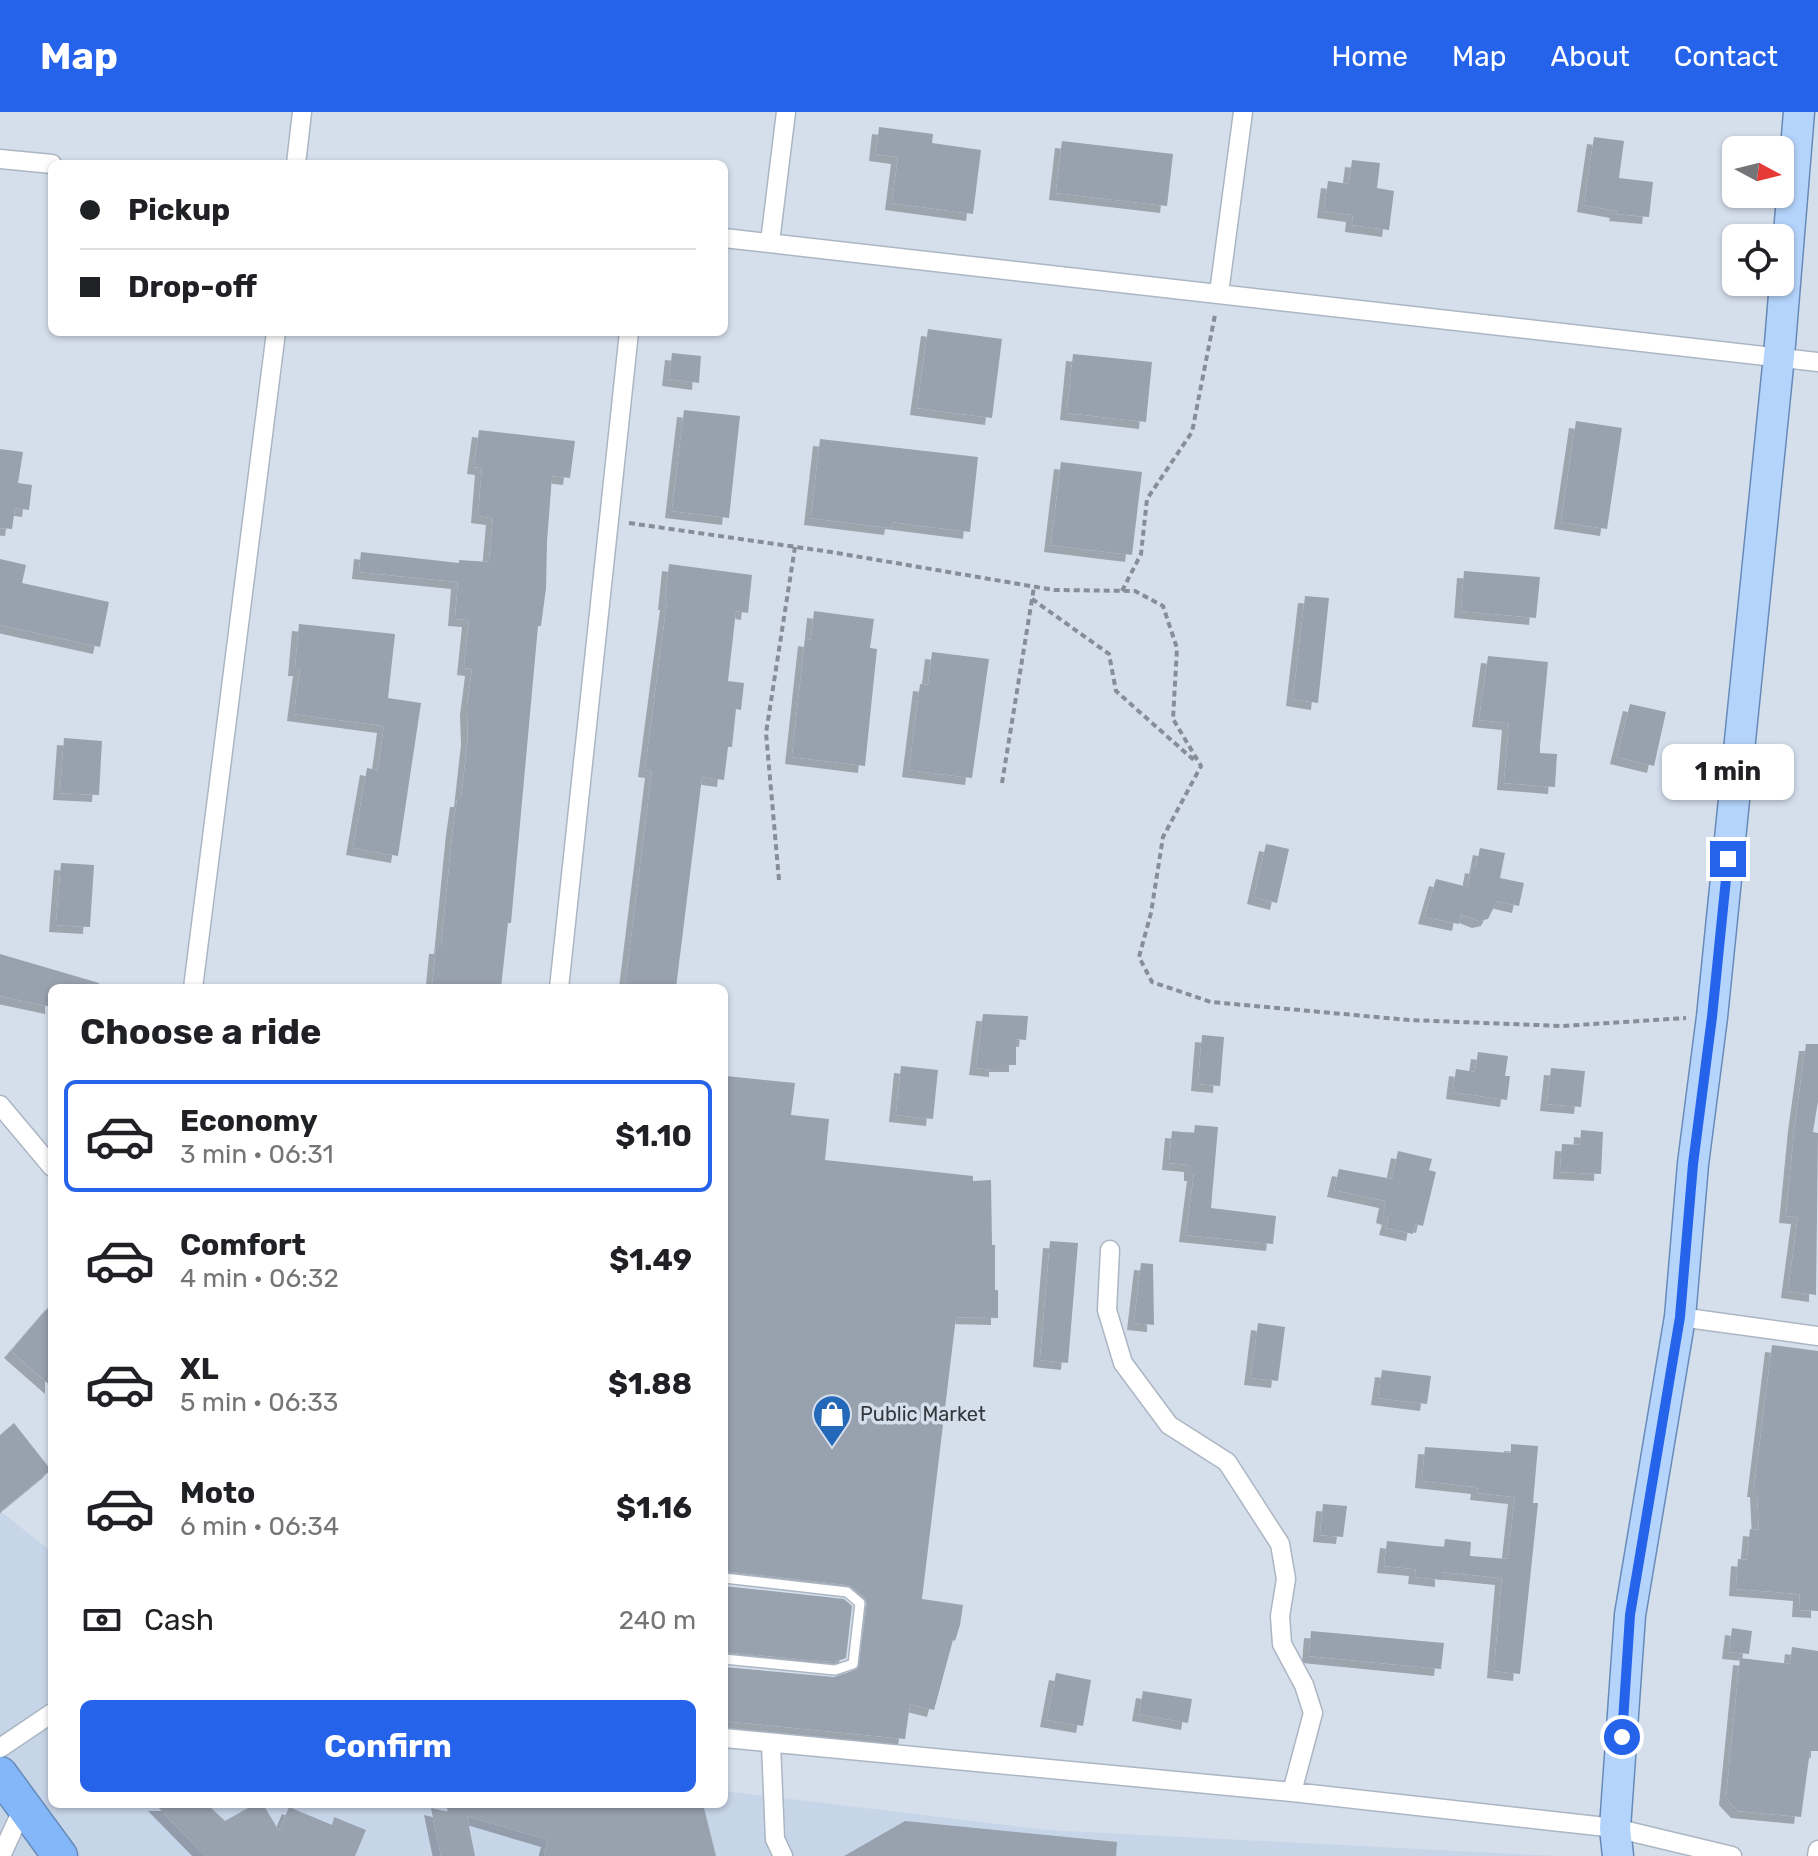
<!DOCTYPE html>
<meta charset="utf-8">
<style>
:root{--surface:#fff;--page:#f2f2f2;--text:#202124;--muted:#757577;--line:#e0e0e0;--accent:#2563eb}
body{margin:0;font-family:Rubik,sans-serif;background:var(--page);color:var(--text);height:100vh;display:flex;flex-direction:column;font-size:30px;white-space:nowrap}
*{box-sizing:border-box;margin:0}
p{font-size:26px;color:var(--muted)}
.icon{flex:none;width:44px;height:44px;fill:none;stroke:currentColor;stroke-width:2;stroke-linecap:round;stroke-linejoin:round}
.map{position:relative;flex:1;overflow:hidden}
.side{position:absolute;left:48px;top:872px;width:680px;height:824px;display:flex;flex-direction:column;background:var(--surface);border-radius:12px;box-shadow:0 2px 6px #0004}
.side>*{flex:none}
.banner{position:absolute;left:48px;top:48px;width:680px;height:176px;border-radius:12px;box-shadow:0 2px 6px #0004;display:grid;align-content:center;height:176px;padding:0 32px;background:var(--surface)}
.needle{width:52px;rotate:97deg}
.fabs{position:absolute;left:1722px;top:24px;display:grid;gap:16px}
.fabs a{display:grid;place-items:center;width:72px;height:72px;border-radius:12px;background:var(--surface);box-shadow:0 2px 6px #0004;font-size:40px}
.end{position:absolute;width:36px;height:36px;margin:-18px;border:10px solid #2563eb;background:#fff;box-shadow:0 0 0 4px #fff}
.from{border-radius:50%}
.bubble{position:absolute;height:56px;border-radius:12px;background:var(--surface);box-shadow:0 2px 6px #0004;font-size:26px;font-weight:700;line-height:56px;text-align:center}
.banner b{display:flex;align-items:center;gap:28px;height:76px;font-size:30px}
.banner b+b{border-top:2px solid var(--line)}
.banner i{width:20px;height:20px;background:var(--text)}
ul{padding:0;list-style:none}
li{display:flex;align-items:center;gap:24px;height:112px;margin:0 16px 12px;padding:0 16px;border:4px solid transparent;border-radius:12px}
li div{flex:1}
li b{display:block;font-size:30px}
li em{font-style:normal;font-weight:700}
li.on{border-color:var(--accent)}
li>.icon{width:72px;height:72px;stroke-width:1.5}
h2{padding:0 32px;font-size:36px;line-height:96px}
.pay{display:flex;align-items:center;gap:20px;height:88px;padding:0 32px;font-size:30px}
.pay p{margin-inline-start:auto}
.primary-button{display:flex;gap:16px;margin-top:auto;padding:16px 32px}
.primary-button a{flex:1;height:92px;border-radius:12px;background:var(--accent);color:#fff;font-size:32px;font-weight:700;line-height:92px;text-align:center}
header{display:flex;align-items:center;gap:48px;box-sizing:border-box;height:112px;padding:0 40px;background:var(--accent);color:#fff}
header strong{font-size:38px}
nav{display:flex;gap:44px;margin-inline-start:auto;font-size:28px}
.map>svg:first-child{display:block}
</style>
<header>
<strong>Map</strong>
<nav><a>Home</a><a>Map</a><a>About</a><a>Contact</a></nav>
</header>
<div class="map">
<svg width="1818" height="1744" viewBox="0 0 1818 1744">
<defs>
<filter id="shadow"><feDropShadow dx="-7" dy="7" stdDeviation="0" flood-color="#0004"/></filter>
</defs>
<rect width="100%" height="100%" fill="#d5dfec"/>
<path fill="#c7d5e9" d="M 0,1399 L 52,1440 L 52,1692 L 724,1692 L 724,1679 L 1047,1718 L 1557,1744 L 0,1744 Z"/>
<path fill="#98a1ae" filter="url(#shadow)" d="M 879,15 L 933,22 L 932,31 L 981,38 L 973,102 L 892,91 L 898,45 L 876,42 Z
M 1594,25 L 1624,29 L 1619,66 L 1653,70 L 1649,105 L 1616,102 L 1617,99 L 1584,93 Z
M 1062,29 L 1173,42 L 1167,94 L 1056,81 Z
M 1352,48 L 1380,51 L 1377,76 L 1394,79 L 1389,118 L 1352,113 L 1353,103 L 1324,99 L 1328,69 L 1349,72 Z
M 928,217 L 1002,227 L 992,306 L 917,296 Z
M 672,241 L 701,244 L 699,271 L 669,267 Z
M 1073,242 L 1152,250 L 1146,310 L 1067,301 Z
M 684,298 L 740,304 L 729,406 L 672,399 Z
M 1576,309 L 1622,316 L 1607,417 L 1561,410 Z
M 479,318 L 575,329 L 570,366 L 552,364 L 547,430 L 546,476 L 541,514 L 538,514 L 511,811 L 508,811 L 501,876 L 432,876 L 436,835 L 441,835 L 453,716 L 457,688 L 461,688 L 468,626 L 467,596 L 472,557 L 464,556 L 469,508 L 455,507 L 458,470 L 359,460 L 361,440 L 459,451 L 459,448 L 489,450 L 493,406 L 478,404 L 482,356 L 474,355 Z
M 820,327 L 978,345 L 970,420 L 892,410 L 891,416 L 811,406 Z
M 0,337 L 23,340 L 18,371 L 32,373 L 29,398 L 15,396 L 12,417 L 0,416 Z
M 1061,350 L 1142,360 L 1132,443 L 1051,433 Z
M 0,447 L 26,453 L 22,471 L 109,490 L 100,535 L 0,513 Z
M 669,452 L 752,463 L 748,501 L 736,499 L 728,569 L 744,571 L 741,598 L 736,597 L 732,635 L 728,635 L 724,668 L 702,665 L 676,876 L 625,876 L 652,659 L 645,658 L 667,491 L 665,491 Z
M 1464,459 L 1540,465 L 1536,506 L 1461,499 Z
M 1305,484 L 1329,486 L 1318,591 L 1293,587 Z
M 814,499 L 874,507 L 870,536 L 877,537 L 865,654 L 792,645 L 805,527 L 811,528 Z
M 299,512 L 395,522 L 388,586 L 421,591 L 398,744 L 353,736 L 367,656 L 378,658 L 384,614 L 294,602 L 300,557 L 295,557 Z
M 932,540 L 989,547 L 972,666 L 909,658 L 920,572 L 928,573 Z
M 1488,544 L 1548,550 L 1540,634 L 1540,641 L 1557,642 L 1555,675 L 1504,671 L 1509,611 L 1479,608 Z
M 1630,592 L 1666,600 L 1654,654 L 1617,645 Z
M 64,626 L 102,629 L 99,683 L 60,681 Z
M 1266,732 L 1289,737 L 1277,791 L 1254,785 Z
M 1480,736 L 1505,741 L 1500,766 L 1524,771 L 1519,794 L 1497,789 L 1488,807 L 1479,809 L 1461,802 L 1459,812 L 1425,805 L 1436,767 L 1468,775 L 1472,754 L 1476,755 Z
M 61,751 L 94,753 L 90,815 L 56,813 Z
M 0,842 L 99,871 L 98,876 L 52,876 L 52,895 L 0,884 Z
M 983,902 L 1028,904 L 1026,928 L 1016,927 L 1016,953 L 996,953 L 996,958 L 976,956 Z
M 1202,923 L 1224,925 L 1220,974 L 1198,972 Z
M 1806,932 L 1818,932 L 1818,989 L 1813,1020 L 1818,1021 L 1816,1183 L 1788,1179 L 1798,1105 L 1786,1104 L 1795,1012 Z
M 1478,940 L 1508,944 L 1505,964 L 1510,964 L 1507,988 L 1453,980 L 1456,957 L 1475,960 Z
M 901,954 L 938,958 L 933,1007 L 896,1003 Z
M 1551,956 L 1585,959 L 1581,995 L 1547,992 Z
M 726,964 L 795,971 L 791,1003 L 829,1007 L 825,1048 L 973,1064 L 973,1069 L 991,1068 L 992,1133 L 995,1133 L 995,1178 L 998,1178 L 998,1206 L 956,1205 L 922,1487 L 963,1493 L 960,1513 L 955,1529 L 953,1528 L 934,1598 L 910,1592 L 905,1627 L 724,1609 L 724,1555 L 834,1565 L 858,1557 L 867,1492 L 865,1485 L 848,1473 L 724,1459 L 724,986 Z
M 1195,1013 L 1218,1015 L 1211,1096 L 1276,1104 L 1273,1132 L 1186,1123 L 1194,1062 L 1191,1062 L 1191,1053 L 1169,1051 L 1172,1019 L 1194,1021 Z
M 1581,1018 L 1603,1020 L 1601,1062 L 1560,1060 L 1562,1032 L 1580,1033 Z
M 1398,1039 L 1432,1047 L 1429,1058 L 1436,1060 L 1423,1114 L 1415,1112 L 1413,1122 L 1386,1116 L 1389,1106 L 1383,1104 L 1386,1089 L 1334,1078 L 1339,1057 L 1392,1067 Z
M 1050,1129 L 1078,1131 L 1068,1251 L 1040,1248 Z
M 1141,1151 L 1153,1152 L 1154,1213 L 1134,1211 Z
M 52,1191 L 52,1275 L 11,1239 Z
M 1258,1211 L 1285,1215 L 1278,1269 L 1251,1266 Z
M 1772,1233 L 1818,1239 L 1818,1499 L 1799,1498 L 1800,1482 L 1736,1477 L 1738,1447 L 1747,1448 L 1750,1417 L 1759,1418 L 1757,1378 L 1754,1378 Z
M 1382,1258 L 1431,1264 L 1427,1292 L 1378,1286 Z
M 14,1311 L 51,1358 L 0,1400 L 0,1323 Z
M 1511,1332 L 1538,1334 L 1533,1391 L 1538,1391 L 1520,1562 L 1494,1559 L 1502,1466 L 1442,1460 L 1442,1468 L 1415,1465 L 1416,1457 L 1384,1454 L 1387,1429 L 1444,1435 L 1445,1427 L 1471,1430 L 1470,1444 L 1508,1447 L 1515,1385 L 1477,1381 L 1478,1375 L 1422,1369 L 1425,1335 L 1511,1341 Z
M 1323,1392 L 1347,1394 L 1343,1425 L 1320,1423 Z
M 724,1474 L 844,1487 L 852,1494 L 846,1546 L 834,1550 L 724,1540 Z
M 1732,1516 L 1752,1519 L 1749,1542 L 1729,1540 Z
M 1311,1519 L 1444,1531 L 1441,1557 L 1309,1544 Z
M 1792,1535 L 1818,1539 L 1818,1639 L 1810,1639 L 1801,1705 L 1738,1699 L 1726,1686 L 1740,1546 L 1790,1552 Z
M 1056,1561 L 1091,1568 L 1083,1614 L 1047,1608 Z
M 1143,1579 L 1192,1587 L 1188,1611 L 1139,1602 Z
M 155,1692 L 207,1692 L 225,1709 L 255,1692 L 263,1692 L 279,1719 L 289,1695 L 332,1713 L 334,1705 L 366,1718 L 355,1744 L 206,1744 Z
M 446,1692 L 703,1692 L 716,1744 L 544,1744 L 548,1728 L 467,1704 L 475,1744 L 441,1744 L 431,1696 L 448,1700 Z
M 905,1709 L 1117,1730 L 1116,1744 L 844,1744 Z"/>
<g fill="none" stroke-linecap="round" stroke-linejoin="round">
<g stroke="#acb6c3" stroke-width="12">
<path id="lane" d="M 724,1466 L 847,1480 L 860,1491 L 853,1552 L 835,1558 L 724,1547"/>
</g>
<g stroke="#acb6c3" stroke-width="21">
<path id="street" d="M 0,47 L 52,52
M 296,52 L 302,0
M 724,126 L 1818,250
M 770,130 L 786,0
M 1219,181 L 1243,0
M 193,876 L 276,220
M 559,876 L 629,220
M 0,993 L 52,1055
M 1110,1138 L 1107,1198 L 1123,1251 L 1169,1313 L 1227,1350 L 1280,1432 L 1286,1467 L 1280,1504 L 1282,1532 L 1304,1573 L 1313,1601 L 1292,1680
M 1680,1205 L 1818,1224
M 724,1626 L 1292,1680 L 1615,1716 L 1732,1744
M 771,1632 L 775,1727 L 783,1744
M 0,1636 L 52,1601
M 1,1744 L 23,1696
M 1817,1744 L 1818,1738"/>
</g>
<g stroke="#678bb8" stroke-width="33">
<path id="primary" d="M 1618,1744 L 1615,1716 L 1630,1503 L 1680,1205 L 1693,1052 L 1712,905 L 1779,244 L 1799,0"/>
</g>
<g stroke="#678bb8" stroke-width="37">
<path id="highway" d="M 0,1662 L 60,1744"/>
</g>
<path stroke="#878e97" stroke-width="4" stroke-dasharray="6 4" stroke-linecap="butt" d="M 629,411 L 831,440 L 1054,478 L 1135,479 L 1163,494 L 1177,536 L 1173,607 L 1201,654 L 1163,725 L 1151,801 L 1139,845 L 1152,870 L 1211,890 L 1409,908 L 1562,914 L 1686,906
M 1122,479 L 1141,442 L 1147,387 L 1192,320 L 1215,203
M 1032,487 L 1109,542 L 1116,579 L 1196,650
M 1002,671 L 1034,475
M 779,768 L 766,621 L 795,435"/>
<use href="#lane" stroke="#fff" stroke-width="9"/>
<use href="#street" stroke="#fff" stroke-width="18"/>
<use href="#primary" stroke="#b5d4fc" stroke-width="30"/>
<use href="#highway" stroke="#83b7fa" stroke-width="34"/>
</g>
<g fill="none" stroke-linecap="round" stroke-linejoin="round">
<path stroke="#2563eb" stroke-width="10" d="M 1622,1625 L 1630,1503 L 1680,1205 L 1693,1052 L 1712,905 L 1728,747"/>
</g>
<defs>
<g id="shop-pin" transform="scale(2)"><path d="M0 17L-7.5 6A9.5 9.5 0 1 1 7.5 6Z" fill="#2469b9" stroke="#d5dfec"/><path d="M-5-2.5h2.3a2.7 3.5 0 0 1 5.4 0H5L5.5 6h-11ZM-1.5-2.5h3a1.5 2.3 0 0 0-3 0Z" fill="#fff"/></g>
</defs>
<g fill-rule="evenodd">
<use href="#shop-pin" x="832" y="1302"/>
</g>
<g text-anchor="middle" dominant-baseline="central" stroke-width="7" stroke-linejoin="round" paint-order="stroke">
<g font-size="20" fill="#34383d" stroke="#d5dfec" text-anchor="start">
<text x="860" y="1302">Public Market</text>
</g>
</g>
</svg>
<div class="fabs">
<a><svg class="needle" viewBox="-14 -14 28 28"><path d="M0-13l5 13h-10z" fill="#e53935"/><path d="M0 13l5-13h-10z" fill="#757577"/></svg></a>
<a><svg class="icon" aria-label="locate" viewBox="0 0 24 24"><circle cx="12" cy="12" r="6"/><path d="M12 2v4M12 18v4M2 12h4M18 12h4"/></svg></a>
</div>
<i class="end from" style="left:1622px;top:1625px"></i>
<i class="end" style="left:1728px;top:747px"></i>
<div class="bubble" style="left:1662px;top:632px;width:132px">1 min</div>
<div class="banner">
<b><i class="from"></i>Pickup</b>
<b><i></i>Drop-off</b>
</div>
<section class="side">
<h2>Choose a ride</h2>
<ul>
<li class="on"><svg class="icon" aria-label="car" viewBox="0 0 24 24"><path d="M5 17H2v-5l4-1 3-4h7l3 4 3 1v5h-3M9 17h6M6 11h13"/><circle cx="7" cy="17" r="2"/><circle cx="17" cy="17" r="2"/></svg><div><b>Economy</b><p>3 min · 06:31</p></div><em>$1.10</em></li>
<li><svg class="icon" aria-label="car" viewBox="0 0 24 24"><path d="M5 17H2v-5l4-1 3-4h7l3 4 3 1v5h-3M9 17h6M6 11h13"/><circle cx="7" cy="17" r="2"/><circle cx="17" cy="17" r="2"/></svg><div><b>Comfort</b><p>4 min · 06:32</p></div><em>$1.49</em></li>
<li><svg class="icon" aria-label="car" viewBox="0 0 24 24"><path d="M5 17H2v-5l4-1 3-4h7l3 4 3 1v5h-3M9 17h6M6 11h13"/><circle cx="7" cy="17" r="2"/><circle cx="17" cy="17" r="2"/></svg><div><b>XL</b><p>5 min · 06:33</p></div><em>$1.88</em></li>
<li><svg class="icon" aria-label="car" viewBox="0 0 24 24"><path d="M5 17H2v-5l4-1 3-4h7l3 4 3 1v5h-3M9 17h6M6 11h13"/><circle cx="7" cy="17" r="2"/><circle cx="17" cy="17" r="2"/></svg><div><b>Moto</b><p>6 min · 06:34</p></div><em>$1.16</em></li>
</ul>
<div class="pay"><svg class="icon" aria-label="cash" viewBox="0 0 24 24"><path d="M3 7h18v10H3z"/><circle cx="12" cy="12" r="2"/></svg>Cash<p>240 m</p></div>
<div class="primary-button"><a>Confirm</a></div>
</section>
</div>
